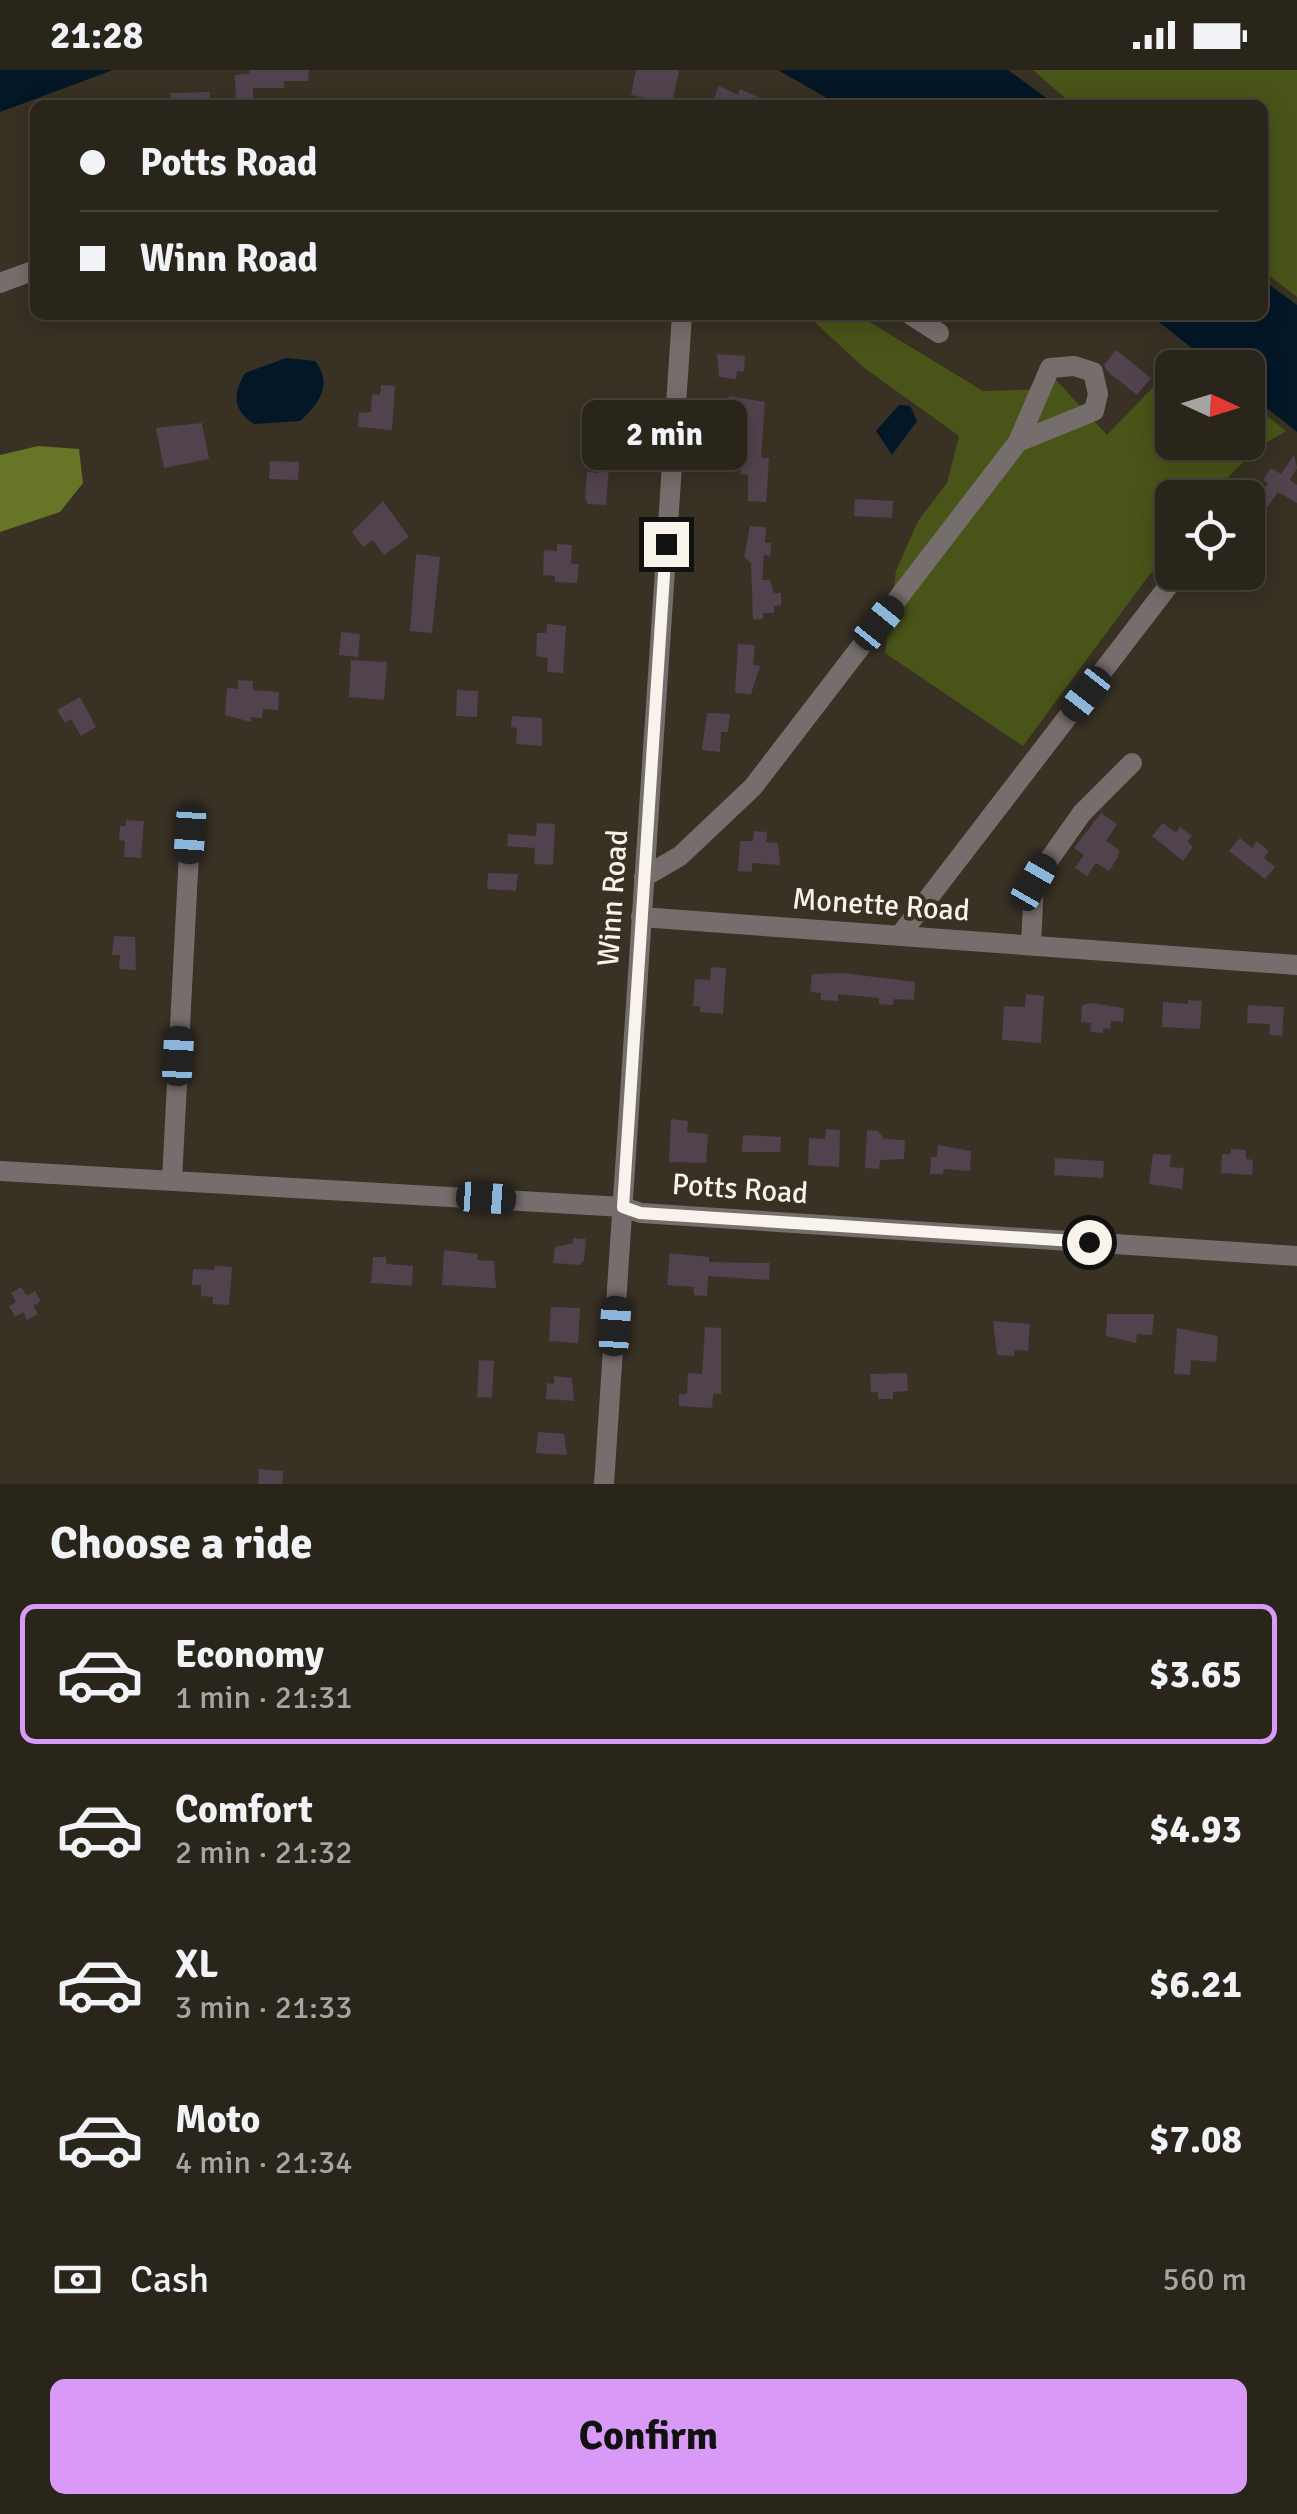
<!DOCTYPE html>
<meta charset="utf-8">
<style>
:root{--surface:#2a251b;--page:#322d24;--text:#f1f3f6;--muted:#a5a5a3;--line:#46423a;--accent:#d99af7}
body{margin:0;font-family:Signika,sans-serif;background:var(--page);color:var(--text);height:100vh;display:flex;flex-direction:column;font-size:38px;white-space:nowrap}
*{box-sizing:border-box;margin:0}
p{font-size:32px;color:var(--muted)}
.icon{flex:none;width:55px;height:55px;fill:none;stroke:currentColor;stroke-width:2;stroke-linecap:round;stroke-linejoin:round}
.map{position:relative;height:1414px;overflow:hidden}
.panel{display:flex;flex-direction:column;background:var(--surface);flex:1}
.panel>*{flex:none}
.hud{position:absolute;left:30px;top:30px;width:1238px;height:220px;border-radius:15px;box-shadow:0 5px 25px #0003,0 0 0 2px var(--line);display:grid;align-content:center;height:220px;padding:0 50px;background:var(--surface)}
.needle{width:65px;rotate:94deg}
.fabs{position:absolute;left:1155px;top:280px;display:grid;gap:20px}
.fabs a{display:grid;place-items:center;width:110px;height:110px;border-radius:15px;background:var(--surface);box-shadow:0 5px 25px #0003,0 0 0 2px var(--line);font-size:50px}
.end{position:absolute;width:45px;height:45px;margin:-22px;border:12px solid #f8f3eb;background:#111;box-shadow:0 0 0 5px #111}
.from{border-radius:50%}
.bubble{position:absolute;height:70px;border-radius:15px;background:var(--surface);box-shadow:0 5px 25px #0003,0 0 0 2px var(--line);font-size:32px;font-weight:700;line-height:70px;text-align:center}
.car{position:absolute;width:30px;height:60px;margin:-30px -15px;border-radius:12px;box-shadow:0 0 8px 2px #0007;background:linear-gradient(#222 24%,#8ab4d8 0 40%,#222 0 76%,#8ab4d8 0 86%,#222 0)}
.hud b{display:flex;align-items:center;gap:35px;height:95px;font-size:38px}
.hud b+b{border-top:2px solid var(--line)}
.hud i{width:25px;height:25px;background:var(--text)}
ul{padding:0;list-style:none}
li{display:flex;align-items:center;gap:30px;height:140px;margin:0 20px 15px;padding:0 30px;border:5px solid transparent;border-radius:15px}
li div{flex:1}
li b{display:block;font-size:38px}
li em{font-style:normal;font-weight:700}
li.current{border-color:var(--accent)}
li>.icon{width:90px;height:90px;stroke-width:1.5}
h2{padding:0 50px;font-size:45px;line-height:120px}
.pay{display:flex;align-items:center;gap:25px;height:110px;padding:0 50px;font-size:38px}
.pay p{margin-inline-start:auto}
.cta{display:flex;gap:20px;margin-top:auto;padding:20px 50px}
.cta a{flex:1;height:115px;border-radius:15px;background:var(--accent);color:#111;font-size:40px;font-weight:700;line-height:115px;text-align:center}
.status{display:flex;justify-content:space-between;align-items:center;height:70px;padding:0 50px;background:var(--surface);direction:ltr}
.status svg{height:28px;fill:currentColor}
.map>svg:first-child{display:block}
</style>
<div class="status"><b>21:28</b><svg viewBox="0 0 49 12"><path d="M0 12V9h3v3zM5 12V6h3v6zM10 12V3h3v9zM15 12V0h3v12zM26 1h20v11H26zM47 4h2v5h-2z"/></svg></div>
<div class="map">
<svg width="1297" height="1414" viewBox="0 0 1297 1414">
<rect width="100%" height="100%" fill="#383124"/>
<path fill="#495418" d="M 1033,0 L 1297,0 L 1297,227 L 1263,201 L 1262,35 L 1073,35 Z
M 807,245 L 858,245 L 983,321 L 1047,319 L 1056,310 L 1107,365 L 1187,282 L 1206,297 L 1172,298 L 1172,372 L 1248,372 L 1248,331 L 1286,361 L 1259,377 L 1208,427 L 1172,428 L 1172,474 L 1023,676 L 885,583 L 896,501 L 918,451 L 947,413 L 959,366 L 863,297 Z"/>
<path fill="#677526" d="M 38,376 L 79,379 L 83,413 L 60,442 L 0,462 L 0,385 Z"/>
<path fill="#041727" d="M 0,0 L 113,0 L 0,42 Z
M 778,0 L 1008,0 L 1056,35 L 839,35 Z
M 1263,210 L 1297,235 L 1297,362 L 1248,323 L 1248,298 L 1216,297 L 1150,245 L 1262,245 Z
M 286,288 L 315,291 C 333,314 320,333 300,351 L 254,354 C 232,339 233,325 245,303 Z
M 899,335 L 910,336 L 917,351 L 892,385 L 876,361 Z"/>
<path fill="#51434d" d="M 249,0 L 309,0 L 308,11 L 284,11 L 284,18 L 253,18 L 253,35 L 236,35 L 235,5 L 249,4 Z
M 636,0 L 679,0 L 672,34 L 631,25 Z
M 719,16 L 738,25 L 740,19 L 776,35 L 711,35 Z
M 210,22 L 210,35 L 171,35 L 170,23 Z
M 1116,280 L 1151,308 L 1137,325 L 1107,301 L 1104,295 Z
M 717,284 L 745,286 L 744,302 L 737,301 L 736,309 L 719,307 Z
M 381,315 L 395,316 L 392,360 L 358,357 L 359,343 L 371,342 L 372,324 L 380,325 Z
M 729,326 L 765,332 L 761,388 L 769,388 L 766,432 L 748,431 L 748,405 L 740,404 L 748,370 L 725,368 Z
M 202,353 L 209,389 L 164,398 L 156,358 Z
M 1294,385 L 1297,398 L 1290,410 L 1297,415 L 1297,433 L 1278,422 L 1264,442 L 1253,435 L 1268,413 L 1263,410 L 1271,398 L 1281,404 Z
M 270,391 L 299,392 L 298,410 L 269,409 Z
M 598,396 L 609,397 L 606,435 L 588,434 L 585,428 L 587,402 L 598,403 Z
M 855,429 L 893,431 L 892,448 L 854,446 Z
M 383,431 L 409,467 L 384,485 L 373,470 L 363,477 L 352,462 Z
M 750,456 L 766,457 L 765,473 L 771,473 L 770,486 L 764,485 L 762,510 L 770,510 L 774,523 L 781,523 L 781,535 L 774,536 L 774,543 L 763,543 L 763,549 L 753,550 L 751,493 L 744,487 Z
M 557,474 L 572,475 L 571,494 L 579,494 L 577,513 L 555,512 L 555,506 L 543,505 L 544,480 L 557,481 Z
M 416,484 L 440,487 L 432,563 L 410,561 Z
M 547,554 L 566,556 L 563,603 L 547,602 L 548,588 L 536,586 L 537,563 L 546,563 Z
M 341,562 L 360,564 L 358,587 L 339,585 Z
M 738,574 L 755,575 L 753,595 L 760,596 L 751,624 L 735,623 Z
M 351,590 L 387,592 L 384,630 L 349,627 Z
M 238,610 L 253,611 L 253,620 L 279,622 L 278,640 L 263,639 L 262,648 L 251,647 L 251,652 L 225,645 L 227,618 L 238,619 Z
M 457,620 L 478,621 L 477,647 L 456,646 Z
M 80,627 L 96,657 L 81,666 L 71,649 L 65,653 L 57,640 Z
M 707,643 L 730,644 L 728,662 L 721,662 L 720,682 L 702,680 Z
M 512,646 L 542,648 L 542,676 L 516,674 L 517,658 L 511,657 Z
M 1101,743 L 1117,754 L 1106,771 L 1119,780 L 1118,787 L 1109,801 L 1096,793 L 1087,806 L 1075,798 L 1084,785 L 1074,778 Z
M 126,750 L 144,751 L 141,788 L 124,787 L 125,771 L 119,770 L 120,756 L 126,756 Z
M 537,753 L 555,754 L 553,795 L 534,794 L 535,778 L 507,776 L 508,764 L 536,766 Z
M 1163,753 L 1176,763 L 1180,757 L 1192,766 L 1187,772 L 1193,777 L 1183,791 L 1152,766 Z
M 754,761 L 767,762 L 766,772 L 778,773 L 780,795 L 752,793 L 752,802 L 738,801 L 740,771 L 753,771 Z
M 1240,768 L 1252,778 L 1257,771 L 1269,781 L 1264,788 L 1275,797 L 1265,809 L 1229,781 Z
M 488,803 L 518,804 L 516,821 L 487,819 Z
M 114,866 L 135,867 L 136,900 L 119,899 L 120,885 L 112,885 Z
M 711,897 L 726,898 L 723,944 L 700,942 L 700,936 L 693,936 L 695,909 L 710,910 Z
M 843,903 L 915,912 L 914,930 L 894,929 L 893,935 L 879,934 L 879,928 L 838,924 L 838,931 L 821,930 L 821,923 L 810,922 L 812,904 Z
M 1026,924 L 1044,926 L 1041,973 L 1002,970 L 1004,936 L 1025,937 Z
M 1188,930 L 1202,931 L 1200,959 L 1162,957 L 1163,932 L 1188,934 Z
M 1091,933 L 1124,938 L 1123,952 L 1111,951 L 1110,959 L 1103,958 L 1103,963 L 1090,962 L 1091,953 L 1081,952 L 1082,935 Z
M 1248,935 L 1284,937 L 1282,966 L 1269,965 L 1270,954 L 1247,953 Z
M 671,1049 L 688,1051 L 687,1062 L 708,1064 L 706,1093 L 669,1092 Z
M 826,1059 L 840,1060 L 839,1097 L 808,1095 L 809,1068 L 825,1069 Z
M 867,1060 L 878,1061 L 884,1069 L 905,1070 L 904,1089 L 880,1090 L 879,1099 L 865,1098 Z
M 743,1065 L 781,1067 L 780,1082 L 742,1082 Z
M 938,1075 L 971,1081 L 970,1101 L 944,1099 L 943,1104 L 930,1104 L 931,1087 L 937,1087 Z
M 1231,1079 L 1246,1080 L 1246,1089 L 1253,1090 L 1252,1105 L 1221,1103 L 1222,1084 L 1231,1084 Z
M 1153,1084 L 1171,1085 L 1170,1097 L 1184,1098 L 1182,1119 L 1149,1114 Z
M 1055,1088 L 1104,1091 L 1103,1108 L 1054,1105 Z
M 573,1168 L 586,1169 L 584,1190 L 580,1195 L 553,1193 L 555,1177 L 573,1173 Z
M 444,1180 L 478,1184 L 477,1190 L 494,1191 L 496,1218 L 442,1215 Z
M 670,1183 L 709,1187 L 709,1192 L 770,1193 L 769,1210 L 708,1206 L 707,1226 L 694,1225 L 694,1217 L 667,1215 Z
M 373,1187 L 386,1187 L 386,1194 L 413,1196 L 412,1216 L 371,1213 Z
M 215,1196 L 232,1197 L 229,1235 L 213,1234 L 213,1227 L 201,1226 L 201,1215 L 192,1215 L 193,1199 L 214,1200 Z
M 21,1217 L 27,1226 L 35,1221 L 41,1231 L 33,1236 L 38,1244 L 27,1250 L 23,1242 L 15,1247 L 9,1236 L 16,1232 L 11,1223 Z
M 551,1237 L 580,1238 L 578,1273 L 549,1271 Z
M 1107,1244 L 1154,1244 L 1152,1265 L 1137,1264 L 1136,1273 L 1106,1266 Z
M 993,1251 L 1030,1254 L 1028,1281 L 1015,1280 L 1014,1286 L 997,1285 Z
M 705,1257 L 721,1258 L 721,1324 L 713,1324 L 712,1338 L 679,1336 L 679,1324 L 687,1324 L 688,1303 L 702,1304 Z
M 1177,1258 L 1218,1266 L 1216,1292 L 1191,1290 L 1190,1305 L 1174,1304 Z
M 479,1290 L 494,1291 L 492,1328 L 477,1327 Z
M 907,1303 L 908,1321 L 893,1322 L 893,1329 L 878,1329 L 878,1322 L 871,1322 L 870,1304 Z
M 554,1306 L 572,1308 L 574,1331 L 546,1329 L 547,1313 L 554,1314 Z
M 538,1362 L 564,1364 L 567,1385 L 536,1383 Z
M 259,1399 L 283,1401 L 282,1414 L 258,1414 Z"/>
<g fill="none" stroke-linecap="round" stroke-linejoin="round">
<path stroke="#766e6d" stroke-width="20" d="M 0,213 L 35,200
M 911,245 L 939,263
M 644,807 L 680,786 L 753,717 L 1018,372 L 1094,341 L 1098,324 L 1093,302 L 1074,296 L 1050,298 L 1018,372
M 641,847 L 1297,895
M 900,865 L 1179,502
M 1031,875 L 1034,811 L 1082,743 L 1132,693
M 0,1101 L 623,1137 L 641,1143 L 1297,1186
M 172,1110 L 190,764
M 604,1414 L 682,245"/>
</g>
<g fill="none" stroke-linecap="round" stroke-linejoin="round">
<path stroke="#f8f3eb" stroke-width="12" d="M 666,474 L 623,1137 L 640,1143 L 1089,1172"/>
</g>
<g text-anchor="middle" dominant-baseline="central" stroke-width="8" stroke-linejoin="round" paint-order="stroke">
<g font-size="30" fill="#f8f3eb" stroke="#383124">
<text transform="translate(613 828) rotate(-86)">Winn Road</text>
<text transform="translate(881 835) rotate(4)">Monette Road</text>
<text transform="translate(740 1119) rotate(4)">Potts Road</text>
</g>
</g>
</svg>
<div class="fabs">
<a><svg class="needle" viewBox="-14 -14 28 28"><path d="M0-13l5 13h-10z" fill="#e53935"/><path d="M0 13l5-13h-10z" fill="#a5a5a3"/></svg></a>
<a><svg class="icon" aria-label="locate" viewBox="0 0 24 24"><circle cx="12" cy="12" r="6"/><path d="M12 2v4M12 18v4M2 12h4M18 12h4"/></svg></a>
</div>
<i class="end from" style="left:1089px;top:1172px"></i>
<i class="end" style="left:666px;top:474px"></i>
<div class="bubble" style="left:582px;top:330px;width:165px">2 min</div>
<i class="car" style="left:879px;top:553px;rotate:39deg"></i>
<i class="car" style="left:1086px;top:624px;rotate:218deg"></i>
<i class="car" style="left:190px;top:764px;rotate:184deg"></i>
<i class="car" style="left:1034px;top:812px;rotate:30deg"></i>
<i class="car" style="left:178px;top:986px;rotate:3deg"></i>
<i class="car" style="left:486px;top:1128px;rotate:94deg"></i>
<i class="car" style="left:615px;top:1256px;rotate:4deg"></i>
<div class="hud">
<b><i class="from"></i>Potts Road</b>
<b><i></i>Winn Road</b>
</div>
</div>
<section class="panel">
<h2>Choose a ride</h2>
<ul>
<li class="current"><svg class="icon" aria-label="car" viewBox="0 0 24 24"><path d="M5 17H2v-5l4-1 3-4h7l3 4 3 1v5h-3M9 17h6M6 11h13"/><circle cx="7" cy="17" r="2"/><circle cx="17" cy="17" r="2"/></svg><div><b>Economy</b><p>1 min · 21:31</p></div><em>$3.65</em></li>
<li><svg class="icon" aria-label="car" viewBox="0 0 24 24"><path d="M5 17H2v-5l4-1 3-4h7l3 4 3 1v5h-3M9 17h6M6 11h13"/><circle cx="7" cy="17" r="2"/><circle cx="17" cy="17" r="2"/></svg><div><b>Comfort</b><p>2 min · 21:32</p></div><em>$4.93</em></li>
<li><svg class="icon" aria-label="car" viewBox="0 0 24 24"><path d="M5 17H2v-5l4-1 3-4h7l3 4 3 1v5h-3M9 17h6M6 11h13"/><circle cx="7" cy="17" r="2"/><circle cx="17" cy="17" r="2"/></svg><div><b>XL</b><p>3 min · 21:33</p></div><em>$6.21</em></li>
<li><svg class="icon" aria-label="car" viewBox="0 0 24 24"><path d="M5 17H2v-5l4-1 3-4h7l3 4 3 1v5h-3M9 17h6M6 11h13"/><circle cx="7" cy="17" r="2"/><circle cx="17" cy="17" r="2"/></svg><div><b>Moto</b><p>4 min · 21:34</p></div><em>$7.08</em></li>
</ul>
<div class="pay"><svg class="icon" aria-label="cash" viewBox="0 0 24 24"><path d="M3 7h18v10H3z"/><circle cx="12" cy="12" r="2"/></svg>Cash<p>560 m</p></div>
<div class="cta"><a>Confirm</a></div>
</section>
